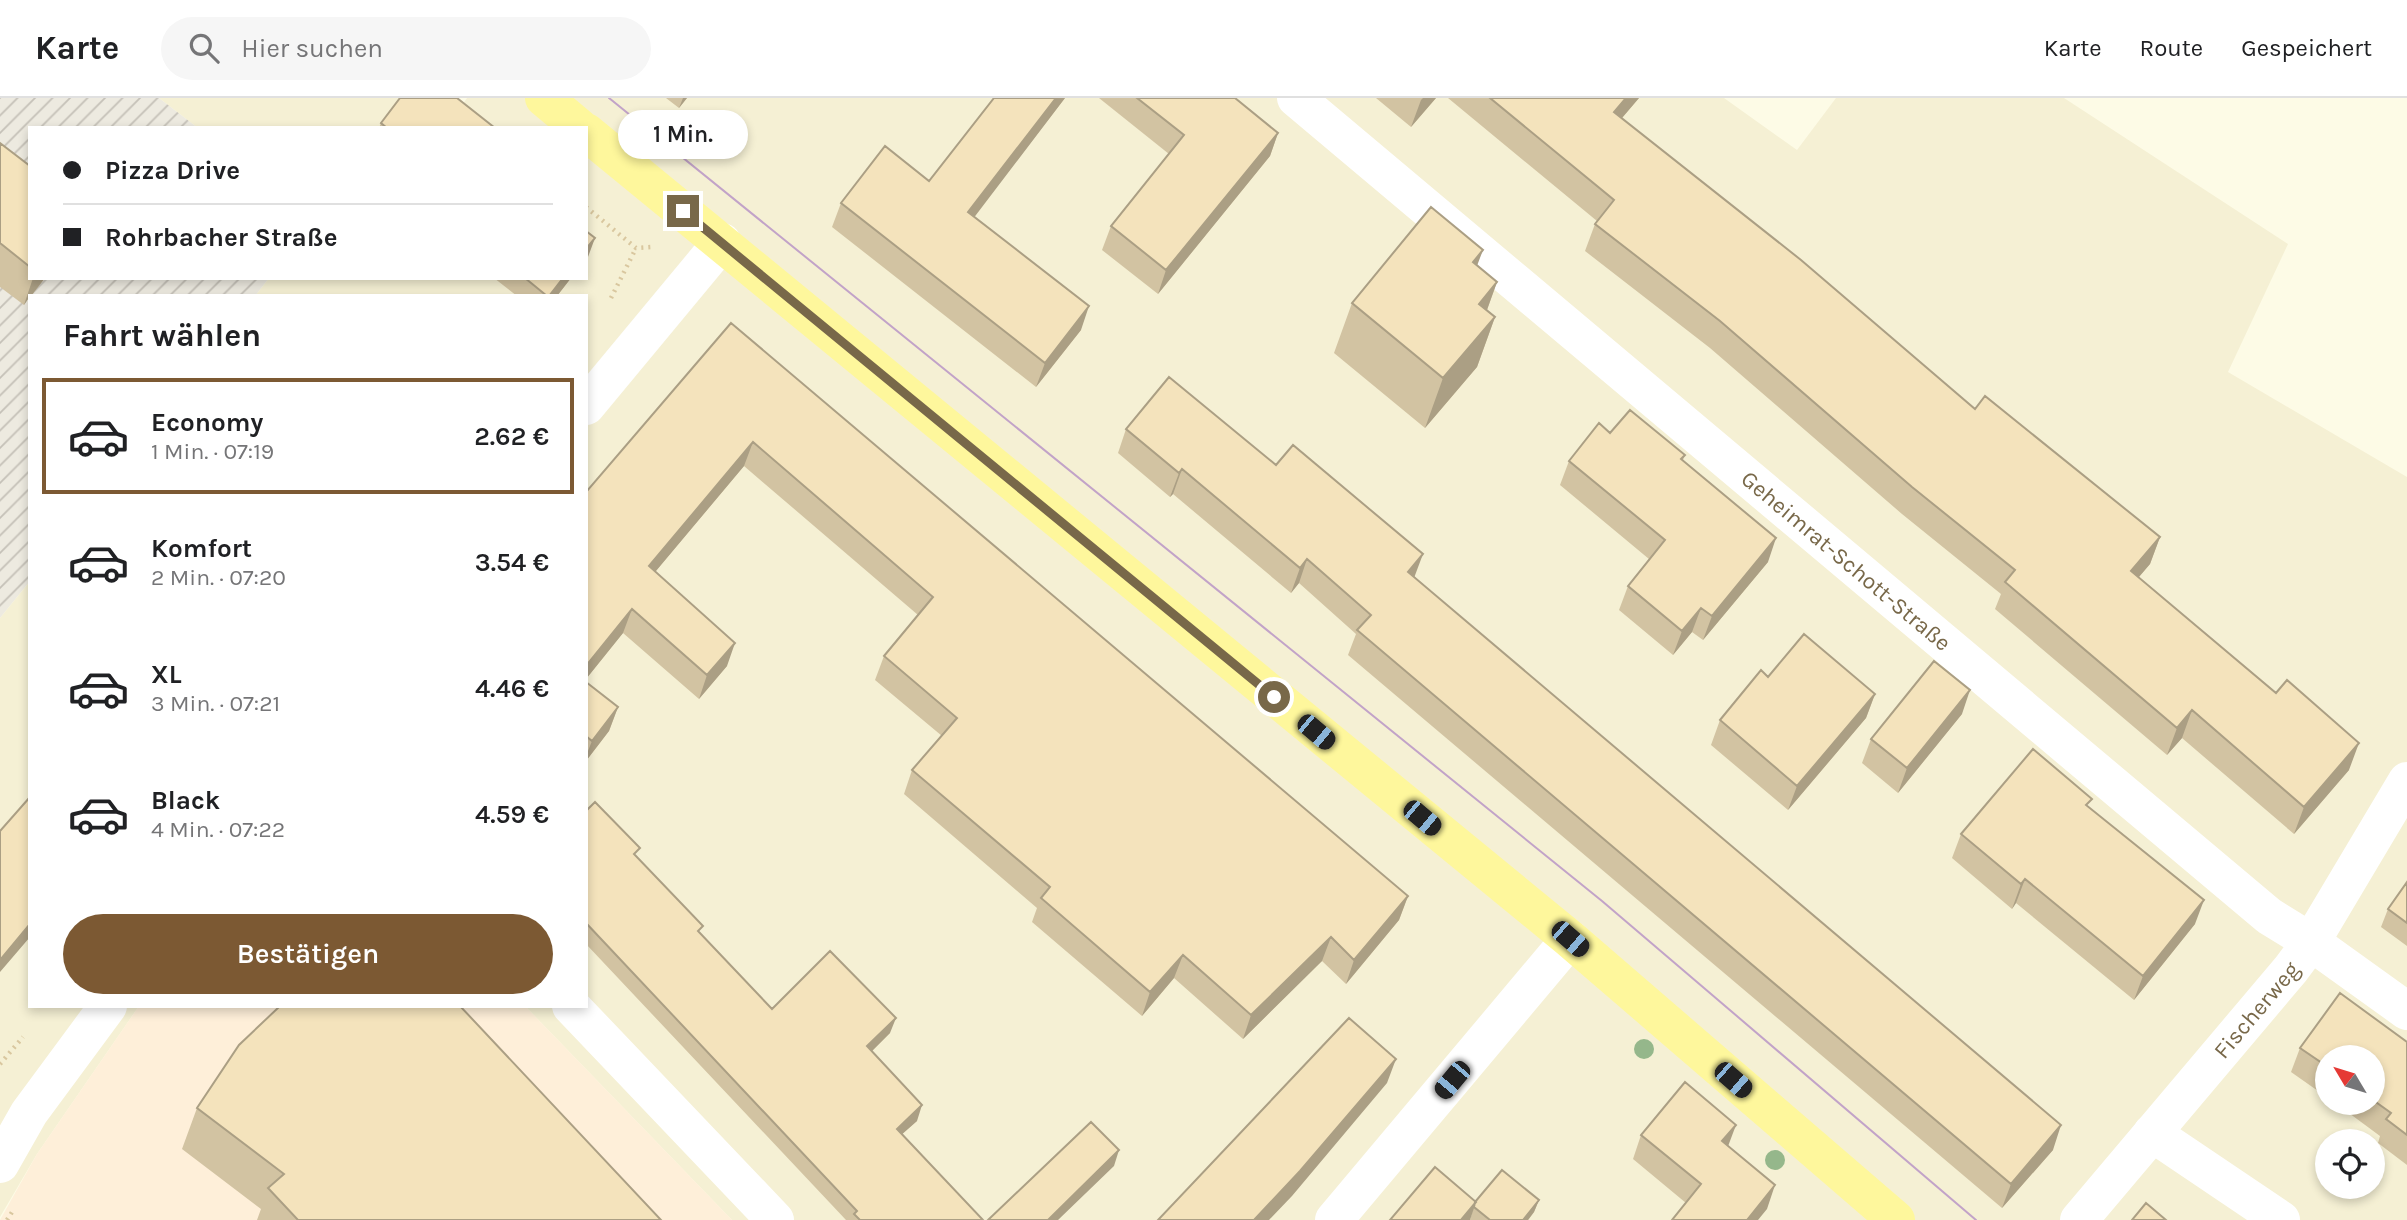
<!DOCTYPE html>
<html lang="de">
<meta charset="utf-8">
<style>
:root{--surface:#fff;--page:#f6f6f6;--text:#202124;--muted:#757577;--line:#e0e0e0;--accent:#7c5933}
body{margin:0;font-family:Karla,sans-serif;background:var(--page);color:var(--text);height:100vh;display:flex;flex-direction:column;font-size:26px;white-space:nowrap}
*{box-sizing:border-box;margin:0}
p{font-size:23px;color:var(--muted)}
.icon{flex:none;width:38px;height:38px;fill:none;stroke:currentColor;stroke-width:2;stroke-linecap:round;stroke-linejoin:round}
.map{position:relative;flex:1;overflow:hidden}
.details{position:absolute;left:28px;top:196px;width:560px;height:714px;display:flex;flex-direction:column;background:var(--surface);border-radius:0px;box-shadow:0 4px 10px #0003}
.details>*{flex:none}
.top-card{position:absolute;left:28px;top:28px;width:560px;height:154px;border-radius:0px;box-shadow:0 4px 10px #0003;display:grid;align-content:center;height:154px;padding:0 35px;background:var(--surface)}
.needle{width:46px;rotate:308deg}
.tools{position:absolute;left:2315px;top:947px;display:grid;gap:14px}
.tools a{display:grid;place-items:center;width:70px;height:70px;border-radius:50%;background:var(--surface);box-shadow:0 4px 10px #0003;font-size:35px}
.end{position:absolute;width:32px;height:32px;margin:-16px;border:9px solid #786849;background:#fff;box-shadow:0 0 0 4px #fff}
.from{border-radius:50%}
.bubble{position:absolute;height:49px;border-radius:24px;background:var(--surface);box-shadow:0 4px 10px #0003;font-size:23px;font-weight:600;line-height:49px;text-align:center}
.car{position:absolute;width:21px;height:42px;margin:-21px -10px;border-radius:9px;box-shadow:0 0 5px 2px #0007;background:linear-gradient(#222 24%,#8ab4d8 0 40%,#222 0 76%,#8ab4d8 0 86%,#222 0)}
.top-card b{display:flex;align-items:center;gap:24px;height:66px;font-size:26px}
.top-card b+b{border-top:2px solid var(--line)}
.top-card i{width:18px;height:18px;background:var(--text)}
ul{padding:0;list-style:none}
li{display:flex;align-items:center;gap:21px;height:116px;margin:0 14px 10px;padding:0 21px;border:4px solid transparent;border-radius:0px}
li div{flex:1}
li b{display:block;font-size:26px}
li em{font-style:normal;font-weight:600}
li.on{border-color:var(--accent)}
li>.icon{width:63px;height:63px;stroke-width:1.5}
h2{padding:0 35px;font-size:32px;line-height:84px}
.primary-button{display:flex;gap:14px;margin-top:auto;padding:14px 35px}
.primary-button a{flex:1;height:80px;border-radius:42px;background:var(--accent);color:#fff;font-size:28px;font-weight:600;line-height:80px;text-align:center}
header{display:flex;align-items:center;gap:42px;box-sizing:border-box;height:98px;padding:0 35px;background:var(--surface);border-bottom:2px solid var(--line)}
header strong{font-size:33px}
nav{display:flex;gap:38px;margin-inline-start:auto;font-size:24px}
.search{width:490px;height:63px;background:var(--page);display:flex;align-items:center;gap:18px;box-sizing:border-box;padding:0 24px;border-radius:38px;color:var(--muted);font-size:26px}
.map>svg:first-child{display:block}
</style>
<header>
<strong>Karte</strong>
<div class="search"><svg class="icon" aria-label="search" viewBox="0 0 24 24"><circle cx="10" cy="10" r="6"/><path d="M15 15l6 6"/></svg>Hier suchen</div>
<nav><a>Karte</a><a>Route</a><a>Gespeichert</a></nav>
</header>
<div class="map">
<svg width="2407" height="1122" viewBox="0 0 2407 1122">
<defs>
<pattern id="industrial-furrows" width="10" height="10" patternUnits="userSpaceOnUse" patternTransform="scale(1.75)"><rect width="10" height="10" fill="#edeae0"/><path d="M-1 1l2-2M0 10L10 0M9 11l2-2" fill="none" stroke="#c5c1b8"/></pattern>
</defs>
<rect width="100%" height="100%" fill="#fdfbe6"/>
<path fill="#f5f0d4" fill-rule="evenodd" d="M 159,0 L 439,0 L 457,14 L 467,0 L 1724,0 L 1797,52 L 1836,0 L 2064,0 L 2288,146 L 2228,274 L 2407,379 L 2407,1122 L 732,1122 L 525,908 L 586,908 L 586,198 L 255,198 L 269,180 L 586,180 L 586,30 L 198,30 ZM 2328,959 L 2373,959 L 2373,1004 L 2328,1004 ZM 2328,1043 L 2373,1043 L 2373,1088 L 2328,1088 Z
M 30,483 L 30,908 L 139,908 L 37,1056 L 0,1119 L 0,520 Z"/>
<path fill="#feefd9" d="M 139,908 L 525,908 L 732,1122 L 0,1122 L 37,1056 Z"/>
<path fill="url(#industrial-furrows)" d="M 0,0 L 159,0 L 198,30 L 30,30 L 30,180 L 269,180 L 255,198 L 30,198 L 30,483 L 0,520 Z"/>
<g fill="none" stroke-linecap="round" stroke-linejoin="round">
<path stroke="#d9c79f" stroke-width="4.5" stroke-dasharray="2 5" stroke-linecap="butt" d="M 586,109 L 636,150 L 651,149
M 611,200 L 636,150
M 0,966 L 23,939
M 7,1122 L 14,1111"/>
<g stroke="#fff" stroke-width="38">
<path id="s1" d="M 1296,0 L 2269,818 L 2311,844 L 2407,913"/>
<path d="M 586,308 L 722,144"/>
<path d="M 571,908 L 775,1122"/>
<path d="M 2152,1035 L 2281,1122"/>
<path d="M 0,1066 L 29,1015 L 108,908"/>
<path d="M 1334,1122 L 1570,841"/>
<path id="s2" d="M 2079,1122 L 2291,871 L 2311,844 L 2407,683"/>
</g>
<path stroke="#fef79c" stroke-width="38" d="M 544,0 L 580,30
M 586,34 L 1570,841 L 1896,1122"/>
<path stroke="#c2a3c8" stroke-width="2" d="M 609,0 L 1602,803 L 1976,1122"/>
</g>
<g fill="#95b78b">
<circle cx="1644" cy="951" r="10"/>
<circle cx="1775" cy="1062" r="10"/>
</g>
<path fill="#d2c3a2" d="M 666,0 L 687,0 L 679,10 Z
M 994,0 L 1065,0 L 974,118 L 1081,232 L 1036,289 L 832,129 L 841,105 L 929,83 Z
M 1099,0 L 1235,0 L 1278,35 L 1270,58 L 1158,196 L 1102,152 L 1111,128 L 1169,56 Z
M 1376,0 L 1436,0 L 1411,29 Z
M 1448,0 L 1639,0 L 1622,20 L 1975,311 L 2160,439 L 2150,466 L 2138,480 L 2349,672 L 2294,736 L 2182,640 L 2167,657 L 1995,511 L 2001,496 L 1902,416 L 1710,250 L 1585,153 L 1595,126 L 1597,123 Z
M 381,25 L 495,30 L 379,30 Z
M 0,45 L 30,68 L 30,180 L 45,180 L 31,198 L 30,198 L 24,207 L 0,189 Z
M 494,180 L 571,180 L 557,198 L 517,198 Z
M 1497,184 L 1487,212 L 1495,219 L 1477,269 L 1425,330 L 1334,255 L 1352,205 Z
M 731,225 L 1408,798 L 1399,822 L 1346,886 L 1322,863 L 1243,941 L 1174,880 L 1142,918 L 1032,824 L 1037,810 L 904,696 L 912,672 L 942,638 L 875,582 L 884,558 L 918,517 L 744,368 L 655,474 L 727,568 L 699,601 L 623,535 L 586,581 L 586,394 Z
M 1126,331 L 1415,479 L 2053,1052 L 2002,1110 L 1348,557 L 1356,536 L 1299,485 L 1291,495 L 1173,396 L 1170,399 L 1118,355 Z
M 1610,335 L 1685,357 L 1683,362 L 1768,464 L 1703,542 L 1692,534 L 1673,557 L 1619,512 L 1628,488 L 1649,461 L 1560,387 L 1569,363 Z
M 586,584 L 618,609 L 609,633 L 586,663 Z
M 1875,596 L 1866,620 L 1788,712 L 1711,647 L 1720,622 Z
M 1962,616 L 1898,695 L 1862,665 L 1871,641 Z
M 2089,709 L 2195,826 L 2134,902 L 2016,805 L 2012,811 L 1952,760 L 1961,736 Z
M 586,713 L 637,759 L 700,836 L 772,911 L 890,935 L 872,953 L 917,1023 L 902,1036 L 983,1122 L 846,1122 L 586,846 Z
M 2407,784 L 2407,848 L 2381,829 L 2388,811 Z
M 2407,944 L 2407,1067 L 2378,1045 L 2380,1038 L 2334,1004 L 2373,1004 L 2373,959 L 2328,959 L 2328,1000 L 2291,974 L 2300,950 Z
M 197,1010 L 661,1122 L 257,1122 L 261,1111 L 182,1051 Z
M 1641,1037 L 1728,1048 L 1767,1111 L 1686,1105 L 1633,1061 Z
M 1539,1102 L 1534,1114 L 1528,1122 L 1470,1122 L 1475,1104 Z"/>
<path fill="#ab9f84" d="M 683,0 L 687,0 L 679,10 Z
M 1056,0 L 1065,0 L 960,138 L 968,114 Z
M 1423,0 L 1436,0 L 1411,29 L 1421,2 Z
M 1626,0 L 1639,0 L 1604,41 L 1614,14 Z
M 1278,35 L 1270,58 L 1158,196 L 1166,172 Z
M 595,140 L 588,159 L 586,162 L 586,151 Z
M 1483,152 L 1464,202 L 1473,164 Z
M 33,180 L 45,180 L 31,198 L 30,198 L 24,207 Z
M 563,180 L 571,180 L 557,198 L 549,198 Z
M 1497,184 L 1479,234 L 1479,206 Z
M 1089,208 L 1081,232 L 1036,289 L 1045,265 Z
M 1495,219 L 1477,269 L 1425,330 L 1443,280 Z
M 753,344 L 744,368 L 640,492 L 649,468 Z
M 1182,371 L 1173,396 L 1170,399 L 1179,375 Z
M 2160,439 L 2150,466 L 2121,500 L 2131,473 Z
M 1776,440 L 1768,464 L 1703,542 L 1712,518 Z
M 1423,456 L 1414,480 L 1408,474 Z
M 1307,461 L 1299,485 L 1291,495 L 1300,470 Z
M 1701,510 L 1692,534 L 1673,557 L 1682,533 Z
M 632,511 L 623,535 L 586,581 L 586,568 Z
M 735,545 L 727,568 L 699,601 L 707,577 Z
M 1970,592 L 1962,616 L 1898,695 L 1907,670 Z
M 1875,596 L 1866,620 L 1788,712 L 1797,688 Z
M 618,609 L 609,633 L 586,663 L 586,658 L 592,643 Z
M 2192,612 L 2182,640 L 2167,657 L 2177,630 Z
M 2359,645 L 2349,672 L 2294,736 L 2304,709 Z
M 2025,781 L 2016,805 L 2012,811 L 2021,786 Z
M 1408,798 L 1399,822 L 1346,886 L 1354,862 Z
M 2204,802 L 2195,826 L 2134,902 L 2143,878 Z
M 30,826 L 30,839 L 0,874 L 0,862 Z
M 1331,839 L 1322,863 L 1243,941 L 1251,917 Z
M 1183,857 L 1174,880 L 1142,918 L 1150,894 Z
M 896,920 L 890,935 L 862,963 L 867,948 Z
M 1396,961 L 1387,985 L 1292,1098 L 1269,1122 L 1254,1122 Z
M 922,1007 L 917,1023 L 891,1046 L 897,1031 Z
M 1736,1027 L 1727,1051 L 1722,1043 Z
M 2061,1027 L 2053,1052 L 2002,1110 L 2011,1086 Z
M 1119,1052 L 1114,1068 L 1058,1122 L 1048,1122 Z
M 1775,1087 L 1767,1111 L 1758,1122 L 1747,1122 Z
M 1539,1102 L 1534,1114 L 1528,1122 L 1523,1122 Z
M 1476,1104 L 1470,1122 L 1461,1122 Z"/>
<path fill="#f4e3bc" stroke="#ab9f84" stroke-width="2" d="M 400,0 L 457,0 L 495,30 L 387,30 L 381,25 Z
M 994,0 L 1056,0 L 968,114 L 1089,208 L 1045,265 L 841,105 L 885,48 L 929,83 Z
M 1137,0 L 1235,0 L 1278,35 L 1166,172 L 1111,128 L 1184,37 Z
M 1490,0 L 1626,0 L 1614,14 L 1801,162 L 1975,311 L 1985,298 L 2160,439 L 2131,473 L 2276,595 L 2287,582 L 2359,645 L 2304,709 L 2192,612 L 2177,630 L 2005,484 L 2015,472 L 1912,389 L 1720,223 L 1595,126 L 1614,102 Z
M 0,45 L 30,68 L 30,169 L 0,145 Z
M 1431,109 L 1483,152 L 1473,164 L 1497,184 L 1479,206 L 1495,219 L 1443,280 L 1352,205 Z
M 586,133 L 595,140 L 586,151 Z
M 525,180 L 563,180 L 549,198 L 547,198 Z
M 731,225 L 1408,798 L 1354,862 L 1331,839 L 1251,917 L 1183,857 L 1150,894 L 1041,800 L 1050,789 L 912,672 L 957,620 L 884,558 L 933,499 L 753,344 L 649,468 L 735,545 L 707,577 L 632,511 L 586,568 L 586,394 Z
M 1169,279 L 1276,367 L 1293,347 L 1423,456 L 1408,474 L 2061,1027 L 2011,1086 L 1357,532 L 1371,517 L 1307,461 L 1300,470 L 1182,371 L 1179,375 L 1126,331 Z
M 1630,312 L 1685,357 L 1681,361 L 1776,440 L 1712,518 L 1701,510 L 1682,533 L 1628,488 L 1665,442 L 1569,363 L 1599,325 L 1610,335 Z
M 1804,536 L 1875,596 L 1797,688 L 1720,622 L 1761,572 L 1768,579 Z
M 1934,563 L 1970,592 L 1907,670 L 1871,641 Z
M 586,584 L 618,609 L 592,643 L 586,638 Z
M 2033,651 L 2092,701 L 2086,707 L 2204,802 L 2143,878 L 2025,781 L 2021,786 L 1961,736 Z
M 30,699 L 30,826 L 0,862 L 0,733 Z
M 595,704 L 640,750 L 634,756 L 703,828 L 698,833 L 772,911 L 830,853 L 896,920 L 867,948 L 922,1007 L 897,1031 L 983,1122 L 860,1122 L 854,1116 L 857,1113 L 586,825 L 586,713 Z
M 2407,784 L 2407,825 L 2388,811 Z
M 2340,895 L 2407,944 L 2407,1037 L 2386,1021 L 2391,1015 L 2373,1002 L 2373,959 L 2328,959 L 2328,969 L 2300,950 Z
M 280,908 L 460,908 L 661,1122 L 298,1122 L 268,1090 L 284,1076 L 197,1010 L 239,947 Z
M 1349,920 L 1396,961 L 1300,1073 L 1254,1122 L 1158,1122 Z
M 1685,984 L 1736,1027 L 1722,1043 L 1775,1087 L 1747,1122 L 1672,1122 L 1701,1086 L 1641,1037 Z
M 1091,1024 L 1119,1052 L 1048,1122 L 988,1122 Z
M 1435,1069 L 1476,1104 L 1461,1122 L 1390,1122 Z
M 1502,1072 L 1539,1102 L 1523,1122 L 1490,1122 L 1474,1109 L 1475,1104 Z
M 2146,1105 L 2166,1122 L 2132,1122 Z"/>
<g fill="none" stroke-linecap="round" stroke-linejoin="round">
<path stroke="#786849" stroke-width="9" d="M 683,113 L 1274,599"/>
</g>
<g text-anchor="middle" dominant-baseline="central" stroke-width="5" stroke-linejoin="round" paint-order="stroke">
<g font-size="23" fill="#786849" stroke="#fffded">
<text stroke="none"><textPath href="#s1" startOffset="719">Geheimrat-Schott-Straße</textPath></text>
<text stroke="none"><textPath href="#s2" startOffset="275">Fischerweg</textPath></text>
</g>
</g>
</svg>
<div class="tools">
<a><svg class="needle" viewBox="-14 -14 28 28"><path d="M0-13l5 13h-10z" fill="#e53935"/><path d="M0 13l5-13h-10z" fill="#757577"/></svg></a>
<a><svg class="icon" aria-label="locate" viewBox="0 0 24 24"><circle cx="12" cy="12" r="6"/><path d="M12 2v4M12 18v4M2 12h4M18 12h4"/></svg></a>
</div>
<i class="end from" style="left:1274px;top:599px"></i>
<i class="end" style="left:683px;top:113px"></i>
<div class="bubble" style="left:618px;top:12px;width:130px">1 Min.</div>
<i class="car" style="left:1316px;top:634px;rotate:130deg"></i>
<i class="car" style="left:1422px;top:720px;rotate:130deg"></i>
<i class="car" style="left:1570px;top:841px;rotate:131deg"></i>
<i class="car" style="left:1452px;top:982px;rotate:220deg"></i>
<i class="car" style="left:1733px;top:982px;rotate:131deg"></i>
<div class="top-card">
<b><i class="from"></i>Pizza Drive</b>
<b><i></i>Rohrbacher Straße</b>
</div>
<section class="details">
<h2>Fahrt wählen</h2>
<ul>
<li class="on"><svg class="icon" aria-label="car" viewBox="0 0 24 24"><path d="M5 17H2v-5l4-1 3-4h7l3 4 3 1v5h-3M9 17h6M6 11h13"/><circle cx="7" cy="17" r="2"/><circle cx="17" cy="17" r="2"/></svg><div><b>Economy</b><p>1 Min. · 07:19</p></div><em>2.62 €</em></li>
<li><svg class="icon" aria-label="car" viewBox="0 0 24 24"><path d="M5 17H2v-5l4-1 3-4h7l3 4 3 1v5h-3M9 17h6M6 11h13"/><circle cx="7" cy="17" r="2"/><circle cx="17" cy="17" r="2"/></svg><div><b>Komfort</b><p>2 Min. · 07:20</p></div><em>3.54 €</em></li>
<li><svg class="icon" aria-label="car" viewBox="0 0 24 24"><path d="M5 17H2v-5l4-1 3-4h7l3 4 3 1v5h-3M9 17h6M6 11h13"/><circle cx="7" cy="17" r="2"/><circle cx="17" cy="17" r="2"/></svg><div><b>XL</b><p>3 Min. · 07:21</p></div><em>4.46 €</em></li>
<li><svg class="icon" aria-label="car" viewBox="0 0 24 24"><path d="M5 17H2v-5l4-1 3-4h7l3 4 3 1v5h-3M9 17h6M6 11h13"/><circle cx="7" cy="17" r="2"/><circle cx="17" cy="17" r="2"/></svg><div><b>Black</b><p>4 Min. · 07:22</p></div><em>4.59 €</em></li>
</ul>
<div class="primary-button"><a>Bestätigen</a></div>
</section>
</div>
